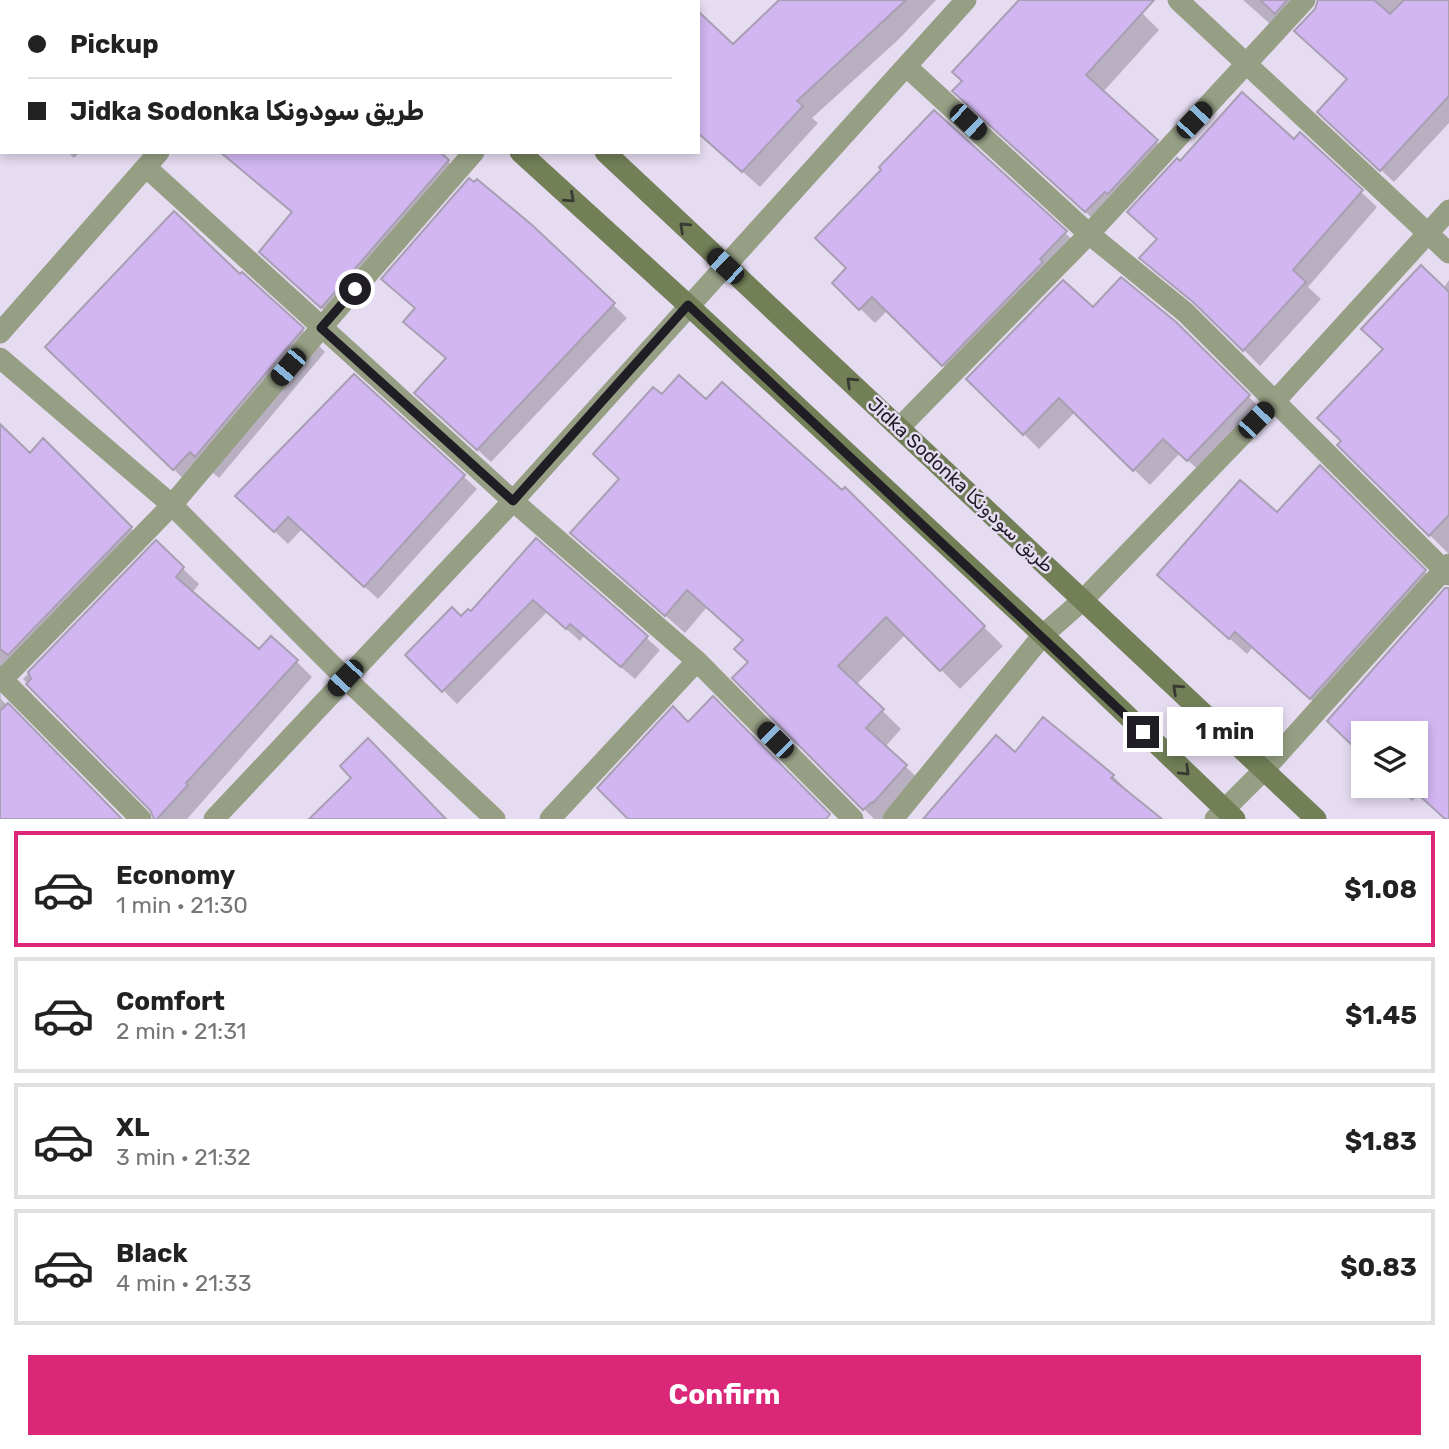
<!DOCTYPE html>
<meta charset="utf-8">
<style>
:root{--surface:#fff;--page:#f6f6f6;--text:#222;--muted:#767676;--line:#e0e0e0;--accent:#db2777}
body{margin:0;font-family:Rubik,"Noto Sans Arabic",sans-serif;background:var(--page);color:var(--text);height:100vh;display:flex;flex-direction:column;font-size:26px;white-space:nowrap}
*{box-sizing:border-box;margin:0}
p{font-size:23px;color:var(--muted)}
.icon{flex:none;width:38px;height:38px;fill:none;stroke:currentColor;stroke-width:2;stroke-linecap:round;stroke-linejoin:round}
.map{position:relative;height:819px;overflow:hidden}
.side{display:flex;flex-direction:column;background:var(--surface);flex:1}
.side>*{flex:none}
.hud{position:absolute;left:0px;top:0px;width:700px;height:154px;box-shadow:0 4px 10px #0003;display:grid;align-content:center;height:154px;padding:0 28px;background:var(--surface)}
.buttons{position:absolute;left:1351px;top:721px;display:grid;gap:14px}
.buttons a{display:grid;place-items:center;width:77px;height:77px;border-radius:0px;background:var(--surface);box-shadow:0 4px 10px #0003;font-size:35px}
.end{position:absolute;width:32px;height:32px;margin:-16px;border:9px solid #211d25;background:#fff;box-shadow:0 0 0 4px #fff}
.from{border-radius:50%}
.bubble{position:absolute;height:49px;border-radius:0px;background:var(--surface);box-shadow:0 4px 10px #0003;font-size:23px;font-weight:700;line-height:49px;text-align:center}
.car{position:absolute;width:21px;height:42px;margin:-21px -10px;border-radius:9px;box-shadow:0 0 5px 2px #0007;background:linear-gradient(#222 24%,#8ab4d8 0 40%,#222 0 76%,#8ab4d8 0 86%,#222 0)}
.hud b{display:flex;align-items:center;gap:24px;height:66px;font-size:26px}
.hud b+b{border-top:2px solid var(--line)}
.hud i{width:18px;height:18px;background:var(--text)}
ul{padding:12px 0 0;list-style:none}
li{display:flex;align-items:center;gap:21px;height:116px;margin:0 14px 10px;padding:0 14px;border:4px solid var(--line);border-radius:0px}
li div{flex:1}
li b{display:block;font-size:26px}
li em{font-style:normal;font-weight:700}
li.active{border-color:var(--accent)}
li>.icon{width:63px;height:63px;stroke-width:1.5}
.button{display:flex;gap:14px;margin-top:auto;padding:14px 28px}
.button a{flex:1;height:80px;border-radius:0px;background:var(--accent);color:#fff;font-size:28px;font-weight:700;line-height:80px;text-align:center}
.map>svg:first-child{display:block}
</style>
<div class="map">
<svg width="1449" height="819" viewBox="0 0 1449 819">
<rect width="100%" height="100%" fill="#e6dcf2"/>
<path fill="#0003" d="M 0,0 L 264,0 L 265,1 L 2,2 L 2,14 Z
M 617,0 L 684,0 L 686,2 L 619,2 Z
M 782,0 L 936,0 L 899,39 L 812,118 L 818,123 L 760,187 L 698,132 L 733,46 Z
M 1021,0 L 1129,0 L 1159,30 L 1103,92 L 1173,158 L 1126,210 L 1123,208 L 1103,228 L 971,108 L 964,81 Z
M 1243,0 L 1314,0 L 1277,30 Z
M 1314,0 L 1449,0 L 1449,123 L 1394,182 L 1333,125 L 1349,79 L 1319,1 Z
M 1294,141 L 1361,192 L 1377,207 L 1308,287 L 1321,299 L 1260,366 L 1212,318 L 1141,258 L 1158,239 L 1181,164 Z
M 68,152 L 80,152 L 74,158 Z
M 221,152 L 438,152 L 463,176 L 337,322 L 276,267 L 293,214 Z
M 531,226 L 627,318 L 491,462 L 430,406 L 447,359 L 406,322 L 417,309 Z
M 1065,233 L 1080,247 L 957,379 L 888,310 L 875,323 L 834,283 Z
M 240,277 L 302,329 L 325,352 L 219,478 L 213,473 L 196,491 L 70,369 Z
M 1449,280 L 1449,554 L 1339,445 Z
M 1175,323 L 1264,412 L 1204,475 L 1180,453 L 1150,485 L 1075,412 L 1039,449 L 968,379 Z
M 354,376 L 477,489 L 378,599 L 302,529 L 288,544 L 238,496 Z
M 662,397 L 706,402 L 842,492 L 845,489 L 1003,646 L 960,689 L 906,634 L 856,685 L 901,729 L 885,747 L 925,785 L 894,819 L 874,819 L 735,678 L 750,663 L 745,641 L 707,607 L 685,633 L 572,533 L 621,479 Z
M 0,433 L 30,455 L 43,441 L 145,542 L 0,689 L 1,699 L 120,819 L 0,819 Z
M 1320,467 L 1441,588 L 1327,714 L 1253,647 L 1247,654 L 1176,591 L 1277,515 Z
M 536,540 L 660,650 L 635,679 L 584,636 L 580,641 L 547,612 L 457,704 L 408,655 L 471,614 Z
M 156,543 L 199,584 L 192,593 L 260,652 L 296,661 L 312,677 L 187,819 L 155,819 L 152,809 L 23,679 Z
M 1449,589 L 1449,819 L 1446,819 L 1419,794 L 1412,801 L 1396,786 L 1416,786 L 1416,733 L 1363,733 L 1363,754 L 1329,721 Z
M 1015,755 L 1113,776 L 1126,789 L 1125,791 L 1159,819 L 933,819 Z"/>
<path fill="#d1b6f1" stroke="#a89fb3" stroke-width="2" d="M 779,0 L 906,0 L 797,101 L 803,106 L 742,172 L 698,133 L 698,11 L 733,44 Z
M 1019,0 L 1154,0 L 1086,75 L 1158,140 L 1108,194 L 1105,192 L 1085,212 L 952,91 L 962,81 L 952,72 Z
M 1260,0 L 1287,0 L 1275,14 Z
M 1318,0 L 1374,0 L 1390,14 L 1404,0 L 1449,0 L 1449,96 L 1380,171 L 1317,112 L 1347,79 L 1294,31 L 1315,9 Z
M 1242,92 L 1294,139 L 1300,132 L 1363,190 L 1293,270 L 1306,282 L 1243,351 L 1193,302 L 1139,258 L 1157,239 L 1127,212 L 1177,158 L 1180,161 Z
M 934,110 L 1067,231 L 1040,259 L 1043,262 L 942,366 L 872,297 L 859,310 L 832,283 L 846,268 L 815,238 L 881,170 L 879,167 Z
M 220,152 L 440,152 L 449,160 L 321,308 L 259,252 L 292,212 Z
M 469,178 L 474,182 L 477,179 L 532,225 L 615,303 L 477,450 L 414,393 L 446,358 L 403,322 L 415,308 L 381,279 Z
M 174,211 L 240,274 L 242,272 L 304,328 L 195,457 L 190,452 L 173,470 L 45,347 Z
M 1421,265 L 1449,292 L 1449,515 L 1429,536 L 1337,445 L 1341,441 L 1317,418 L 1383,349 L 1361,329 Z
M 1121,277 L 1176,322 L 1250,395 L 1187,461 L 1163,439 L 1133,471 L 1059,398 L 1023,435 L 966,379 L 1063,280 L 1093,307 Z
M 354,374 L 465,475 L 364,587 L 288,517 L 274,532 L 235,496 Z
M 679,375 L 706,399 L 722,382 L 842,490 L 845,487 L 985,626 L 940,671 L 886,617 L 838,666 L 884,709 L 866,728 L 907,765 L 873,803 L 872,802 L 863,810 L 732,678 L 748,662 L 734,649 L 743,640 L 687,590 L 665,616 L 570,533 L 619,479 L 593,454 L 653,387 L 662,394 Z
M 0,424 L 30,453 L 43,438 L 132,527 L 8,655 L 0,649 Z
M 1320,465 L 1426,570 L 1310,699 L 1235,632 L 1229,639 L 1157,575 L 1240,480 L 1277,512 Z
M 536,538 L 648,636 L 621,667 L 570,624 L 566,629 L 533,600 L 442,692 L 405,655 L 452,607 L 461,616 L 468,609 L 471,611 Z
M 156,540 L 184,567 L 176,577 L 259,649 L 271,636 L 298,660 L 186,783 L 188,785 L 157,819 L 154,819 L 150,810 L 26,684 L 31,679 L 28,672 Z
M 1445,588 L 1449,588 L 1449,819 L 1445,819 L 1409,786 L 1416,786 L 1416,733 L 1363,733 L 1363,756 L 1327,721 Z
M 713,696 L 830,814 L 826,819 L 628,819 L 597,788 L 673,706 L 688,722 Z
M 8,703 L 122,819 L 0,819 L 0,711 Z
M 1043,717 L 1114,775 L 1111,778 L 1162,819 L 923,819 L 996,735 L 1015,752 Z
M 368,738 L 446,819 L 309,819 L 351,778 L 340,766 Z"/>
<g fill="none" stroke-linecap="round" stroke-linejoin="round">
<path stroke="#969f84" stroke-width="21" d="M 1178,0 L 1449,253
M 288,2 L 289,0
M 614,2 L 615,0
M 907,67 L 1089,234 L 1185,312 L 1449,575
M 146,167 L 513,501 L 697,661 L 853,819
M 0,333 L 159,152
M 0,358 L 172,505 L 345,678 L 495,819
M 900,427 L 1089,234 L 1305,0
M 0,677 L 141,819
M 0,682 L 172,505 L 321,328 L 474,152
M 214,819 L 513,501 L 966,0
M 550,819 L 697,661
M 893,819 L 1043,635 L 1083,600 L 1276,400 L 1449,210
M 1215,819 L 1264,770 L 1449,564"/>
<path stroke="#727f57" stroke-width="21" d="M 348,0 L 350,2
M 439,0 L 441,2
M 520,152 L 688,305 L 1043,635 L 1235,819
M 605,152 L 1316,819"/>
</g>
<defs><path id="oneway-chevron" d="M-2-3.5L2.5 0L-2 3.5" fill="none" stroke-width="1.6" stroke-linecap="round" stroke-linejoin="round" transform="scale(1.75)"/></defs>
<g stroke="#393a34">
<use href="#oneway-chevron" transform="translate(570 198) rotate(42)"/>
<use href="#oneway-chevron" transform="translate(684 227) rotate(-137)"/>
<use href="#oneway-chevron" transform="translate(851 382) rotate(-137)"/>
<use href="#oneway-chevron" transform="translate(1177 689) rotate(-137)"/>
<use href="#oneway-chevron" transform="translate(1185 771) rotate(44)"/>
</g>
<g fill="none" stroke-linecap="round" stroke-linejoin="round">
<path stroke="#211d25" stroke-width="9" d="M 355,289 L 321,328 L 513,501 L 688,305 L 1143,732"/>
</g>
<g text-anchor="middle" dominant-baseline="central" stroke-width="5" stroke-linejoin="round" paint-order="stroke">
<g font-size="19" fill="#211d25" stroke="#e6dcf2">
<text transform="translate(961 485) rotate(43)">Jidka Sodonka طريق سودونكا</text>
</g>
</g>
</svg>
<div class="buttons">
<a><svg class="icon" aria-label="layers" viewBox="0 0 24 24"><path d="M12 4l9 5-9 5-9-5zM3 14l9 5 9-5"/></svg></a>
</div>
<i class="end from" style="left:355px;top:289px"></i>
<i class="end" style="left:1143px;top:732px"></i>
<div class="bubble" style="left:1167px;top:707px;width:116px">1 min</div>
<i class="car" style="left:1194px;top:120px;rotate:43deg"></i>
<i class="car" style="left:968px;top:122px;rotate:133deg"></i>
<i class="car" style="left:725px;top:266px;rotate:313deg"></i>
<i class="car" style="left:288px;top:367px;rotate:220deg"></i>
<i class="car" style="left:1256px;top:420px;rotate:44deg"></i>
<i class="car" style="left:345px;top:678px;rotate:223deg"></i>
<i class="car" style="left:775px;top:740px;rotate:315deg"></i>
<div class="hud">
<b><i class="from"></i>Pickup</b>
<b><i></i>Jidka Sodonka طريق سودونكا</b>
</div>
</div>
<section class="side">
<ul>
<li class="active"><svg class="icon" aria-label="car" viewBox="0 0 24 24"><path d="M5 17H2v-5l4-1 3-4h7l3 4 3 1v5h-3M9 17h6M6 11h13"/><circle cx="7" cy="17" r="2"/><circle cx="17" cy="17" r="2"/></svg><div><b>Economy</b><p>1 min · 21:30</p></div><em>$1.08</em></li>
<li><svg class="icon" aria-label="car" viewBox="0 0 24 24"><path d="M5 17H2v-5l4-1 3-4h7l3 4 3 1v5h-3M9 17h6M6 11h13"/><circle cx="7" cy="17" r="2"/><circle cx="17" cy="17" r="2"/></svg><div><b>Comfort</b><p>2 min · 21:31</p></div><em>$1.45</em></li>
<li><svg class="icon" aria-label="car" viewBox="0 0 24 24"><path d="M5 17H2v-5l4-1 3-4h7l3 4 3 1v5h-3M9 17h6M6 11h13"/><circle cx="7" cy="17" r="2"/><circle cx="17" cy="17" r="2"/></svg><div><b>XL</b><p>3 min · 21:32</p></div><em>$1.83</em></li>
<li><svg class="icon" aria-label="car" viewBox="0 0 24 24"><path d="M5 17H2v-5l4-1 3-4h7l3 4 3 1v5h-3M9 17h6M6 11h13"/><circle cx="7" cy="17" r="2"/><circle cx="17" cy="17" r="2"/></svg><div><b>Black</b><p>4 min · 21:33</p></div><em>$0.83</em></li>
</ul>
<div class="button"><a>Confirm</a></div>
</section>
